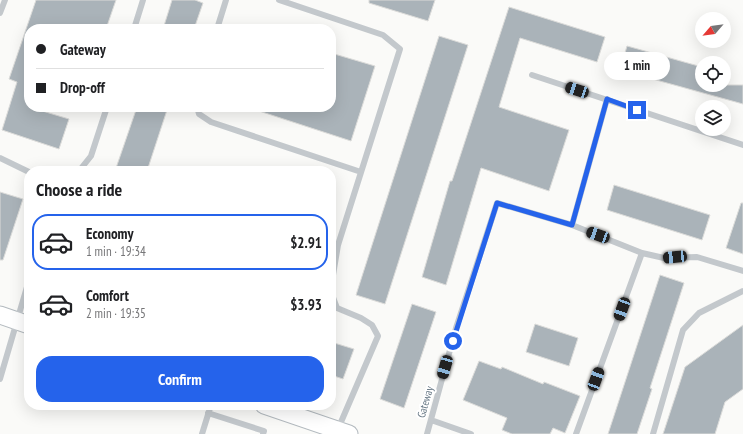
<!DOCTYPE html>
<meta charset="utf-8">
<style>
:root{--surface:#fff;--page:#f6f6f6;--text:#202124;--muted:#757577;--line:#e0e0e0;--accent:#2563eb}
body{margin:0;font-family:"PT Sans Narrow",sans-serif;background:var(--page);color:var(--text);height:100vh;display:flex;flex-direction:column;font-size:15px;white-space:nowrap}
*{box-sizing:border-box;margin:0}
p{font-size:13px;color:var(--muted)}
.icon{flex:none;width:22px;height:22px;fill:none;stroke:currentColor;stroke-width:2;stroke-linecap:round;stroke-linejoin:round}
.map{position:relative;flex:1;overflow:hidden}
.sheet{position:absolute;left:24px;top:166px;width:312px;height:244px;display:flex;flex-direction:column;background:var(--surface);border-radius:16px;box-shadow:0 4px 16px #0002}
.sheet>*{flex:none}
.hud{position:absolute;left:24px;top:24px;width:312px;height:88px;border-radius:16px;box-shadow:0 4px 16px #0002;display:grid;align-content:center;height:88px;padding:0 12px;background:var(--surface)}
.needle{width:26px;rotate:242deg}
.controls{position:absolute;left:695px;top:12px;display:grid;gap:8px}
.controls a{display:grid;place-items:center;width:36px;height:36px;border-radius:50%;background:var(--surface);box-shadow:0 4px 16px #0002;font-size:20px}
.end{position:absolute;width:18px;height:18px;margin:-9px;border:5px solid #2563eb;background:#fff;box-shadow:0 0 0 2px #fff}
.from{border-radius:50%}
.bubble{position:absolute;height:28px;border-radius:14px;background:var(--surface);box-shadow:0 4px 16px #0002;font-size:13px;font-weight:700;line-height:28px;text-align:center}
.car{position:absolute;width:12px;height:24px;margin:-12px -6px;border-radius:5px;box-shadow:0 0 3px 1px #0007;background:linear-gradient(#222 24%,#8ab4d8 0 40%,#222 0 76%,#8ab4d8 0 86%,#222 0)}
.hud b{display:flex;align-items:center;gap:14px;height:38px;font-size:15px}
.hud b+b{border-top:1px solid var(--line)}
.hud i{width:10px;height:10px;background:var(--text)}
ul{padding:0;list-style:none}
li{display:flex;align-items:center;gap:12px;height:56px;margin:0 8px 6px;padding:0 4px;border:2px solid transparent;border-radius:16px}
li div{flex:1}
li b{display:block;font-size:15px}
li em{font-style:normal;font-weight:700}
li.current{border-color:var(--accent)}
li>.icon{width:36px;height:36px;stroke-width:1.5}
h2{padding:0 12px;font-size:18px;line-height:48px}
.cta{display:flex;gap:8px;margin-top:auto;padding:8px 12px}
.cta a{flex:1;height:46px;border-radius:16px;background:var(--accent);color:#fff;font-size:16px;font-weight:700;line-height:46px;text-align:center}
.map>svg:first-child{display:block}
</style>
<div class="map">
<svg width="743" height="434" viewBox="0 0 743 434">
<rect width="100%" height="100%" fill="#fafaf8"/>
<path fill="#aab3b9" stroke="#dcdcda" d="M 36,0 L 116,0 L 106,29 L 29,29 L 29,107 L 69,119 L 59,149 L 2,130 L 17,82 L 9,79 Z
M 172,0 L 195,0 L 203,3 L 194,29 L 163,29 Z
M 369,0 L 435,0 L 428,21 L 369,3 Z
M 509,7 L 605,37 L 597,62 L 520,38 L 499,107 L 569,130 L 549,191 L 481,168 L 446,285 L 422,277 L 450,181 L 452,181 Z
M 439,36 L 468,45 L 385,304 L 356,295 Z
M 627,46 L 702,67 L 702,85 L 743,85 L 743,104 L 620,70 Z
M 331,53 L 375,66 L 351,141 L 256,110 L 256,107 L 331,107 Z
M 137,107 L 168,107 L 147,171 L 115,171 Z
M 614,185 L 710,215 L 702,240 L 607,210 Z
M 0,192 L 23,199 L 3,260 L 0,260 Z
M 741,203 L 743,203 L 743,254 L 726,248 Z
M 660,275 L 684,283 L 650,388 L 652,389 L 637,434 L 608,434 Z
M 412,304 L 436,312 L 404,408 L 380,399 Z
M 535,324 L 578,338 L 569,366 L 526,352 Z
M 743,325 L 743,389 L 725,402 L 715,434 L 663,434 L 685,367 Z
M 331,342 L 354,349 L 343,379 L 331,375 Z
M 479,361 L 501,369 L 502,367 L 543,384 L 544,382 L 580,396 L 565,433 L 553,428 L 550,434 L 512,434 L 502,430 L 507,418 L 463,400 Z"/>
<g fill="none" stroke-linecap="round" stroke-linejoin="round">
<g stroke="#b3babf" stroke-width="19">
<path id="secondary" d="M 0,315 L 29,325
M 264,405 L 349,434"/>
</g>
<path stroke="#c3c8cc" stroke-width="6" d="M 279,0 L 383,35 L 400,49 L 338,245 L 331,287
M 0,13 L 5,0
M 134,29 L 143,0
M 217,29 L 226,0
M 532,75 L 743,145
M 197,107 L 199,114 L 211,122 L 361,172
M 0,158 L 29,172
M 79,171 L 91,156 L 107,107
M 572,225 L 607,99
M 642,253 L 664,258 L 697,257 L 743,271
M 331,292 L 337,308 L 361,318 L 372,325 L 378,336 L 338,429
M 0,379 L 29,280
M 208,413 L 264,431 L 263,434
M 431,420 L 471,434
M 202,434 L 211,405
M 427,434 L 456,328 L 497,203 L 572,225 L 642,253 L 576,434
M 653,434 L 683,330 L 699,313 L 743,291"/>
<use href="#secondary" stroke="#fff" stroke-width="17"/>
</g>
<g fill="none" stroke-linecap="round" stroke-linejoin="round">
<path stroke="#2563eb" stroke-width="5" d="M 453,341 L 497,203 L 572,225 L 607,99 L 637,110"/>
</g>
<g text-anchor="middle" dominant-baseline="central" stroke-width="4" stroke-linejoin="round" paint-order="stroke">
<g font-size="11" fill="#657683" stroke="#fff">
<text transform="translate(425 402) rotate(-74)">Gateway</text>
</g>
</g>
</svg>
<div class="controls">
<a><svg class="needle" viewBox="-14 -14 28 28"><path d="M0-13l5 13h-10z" fill="#e53935"/><path d="M0 13l5-13h-10z" fill="#757577"/></svg></a>
<a><svg class="icon" aria-label="locate" viewBox="0 0 24 24"><circle cx="12" cy="12" r="6"/><path d="M12 2v4M12 18v4M2 12h4M18 12h4"/></svg></a>
<a><svg class="icon" aria-label="layers" viewBox="0 0 24 24"><path d="M12 4l9 5-9 5-9-5zM3 14l9 5 9-5"/></svg></a>
</div>
<i class="end from" style="left:453px;top:341px"></i>
<i class="end" style="left:637px;top:110px"></i>
<div class="bubble" style="left:604px;top:52px;width:66px">1 min</div>
<i class="car" style="left:577px;top:90px;rotate:288deg"></i>
<i class="car" style="left:598px;top:235px;rotate:290deg"></i>
<i class="car" style="left:675px;top:257px;rotate:265deg"></i>
<i class="car" style="left:622px;top:309px;rotate:200deg"></i>
<i class="car" style="left:445px;top:367px;rotate:196deg"></i>
<i class="car" style="left:596px;top:379px;rotate:20deg"></i>
<div class="hud">
<b><i class="from"></i>Gateway</b>
<b><i></i>Drop-off</b>
</div>
<section class="sheet">
<h2>Choose a ride</h2>
<ul>
<li class="current"><svg class="icon" aria-label="car" viewBox="0 0 24 24"><path d="M5 17H2v-5l4-1 3-4h7l3 4 3 1v5h-3M9 17h6M6 11h13"/><circle cx="7" cy="17" r="2"/><circle cx="17" cy="17" r="2"/></svg><div><b>Economy</b><p>1 min · 19:34</p></div><em>$2.91</em></li>
<li><svg class="icon" aria-label="car" viewBox="0 0 24 24"><path d="M5 17H2v-5l4-1 3-4h7l3 4 3 1v5h-3M9 17h6M6 11h13"/><circle cx="7" cy="17" r="2"/><circle cx="17" cy="17" r="2"/></svg><div><b>Comfort</b><p>2 min · 19:35</p></div><em>$3.93</em></li>
</ul>
<div class="cta"><a>Confirm</a></div>
</section>
</div>
